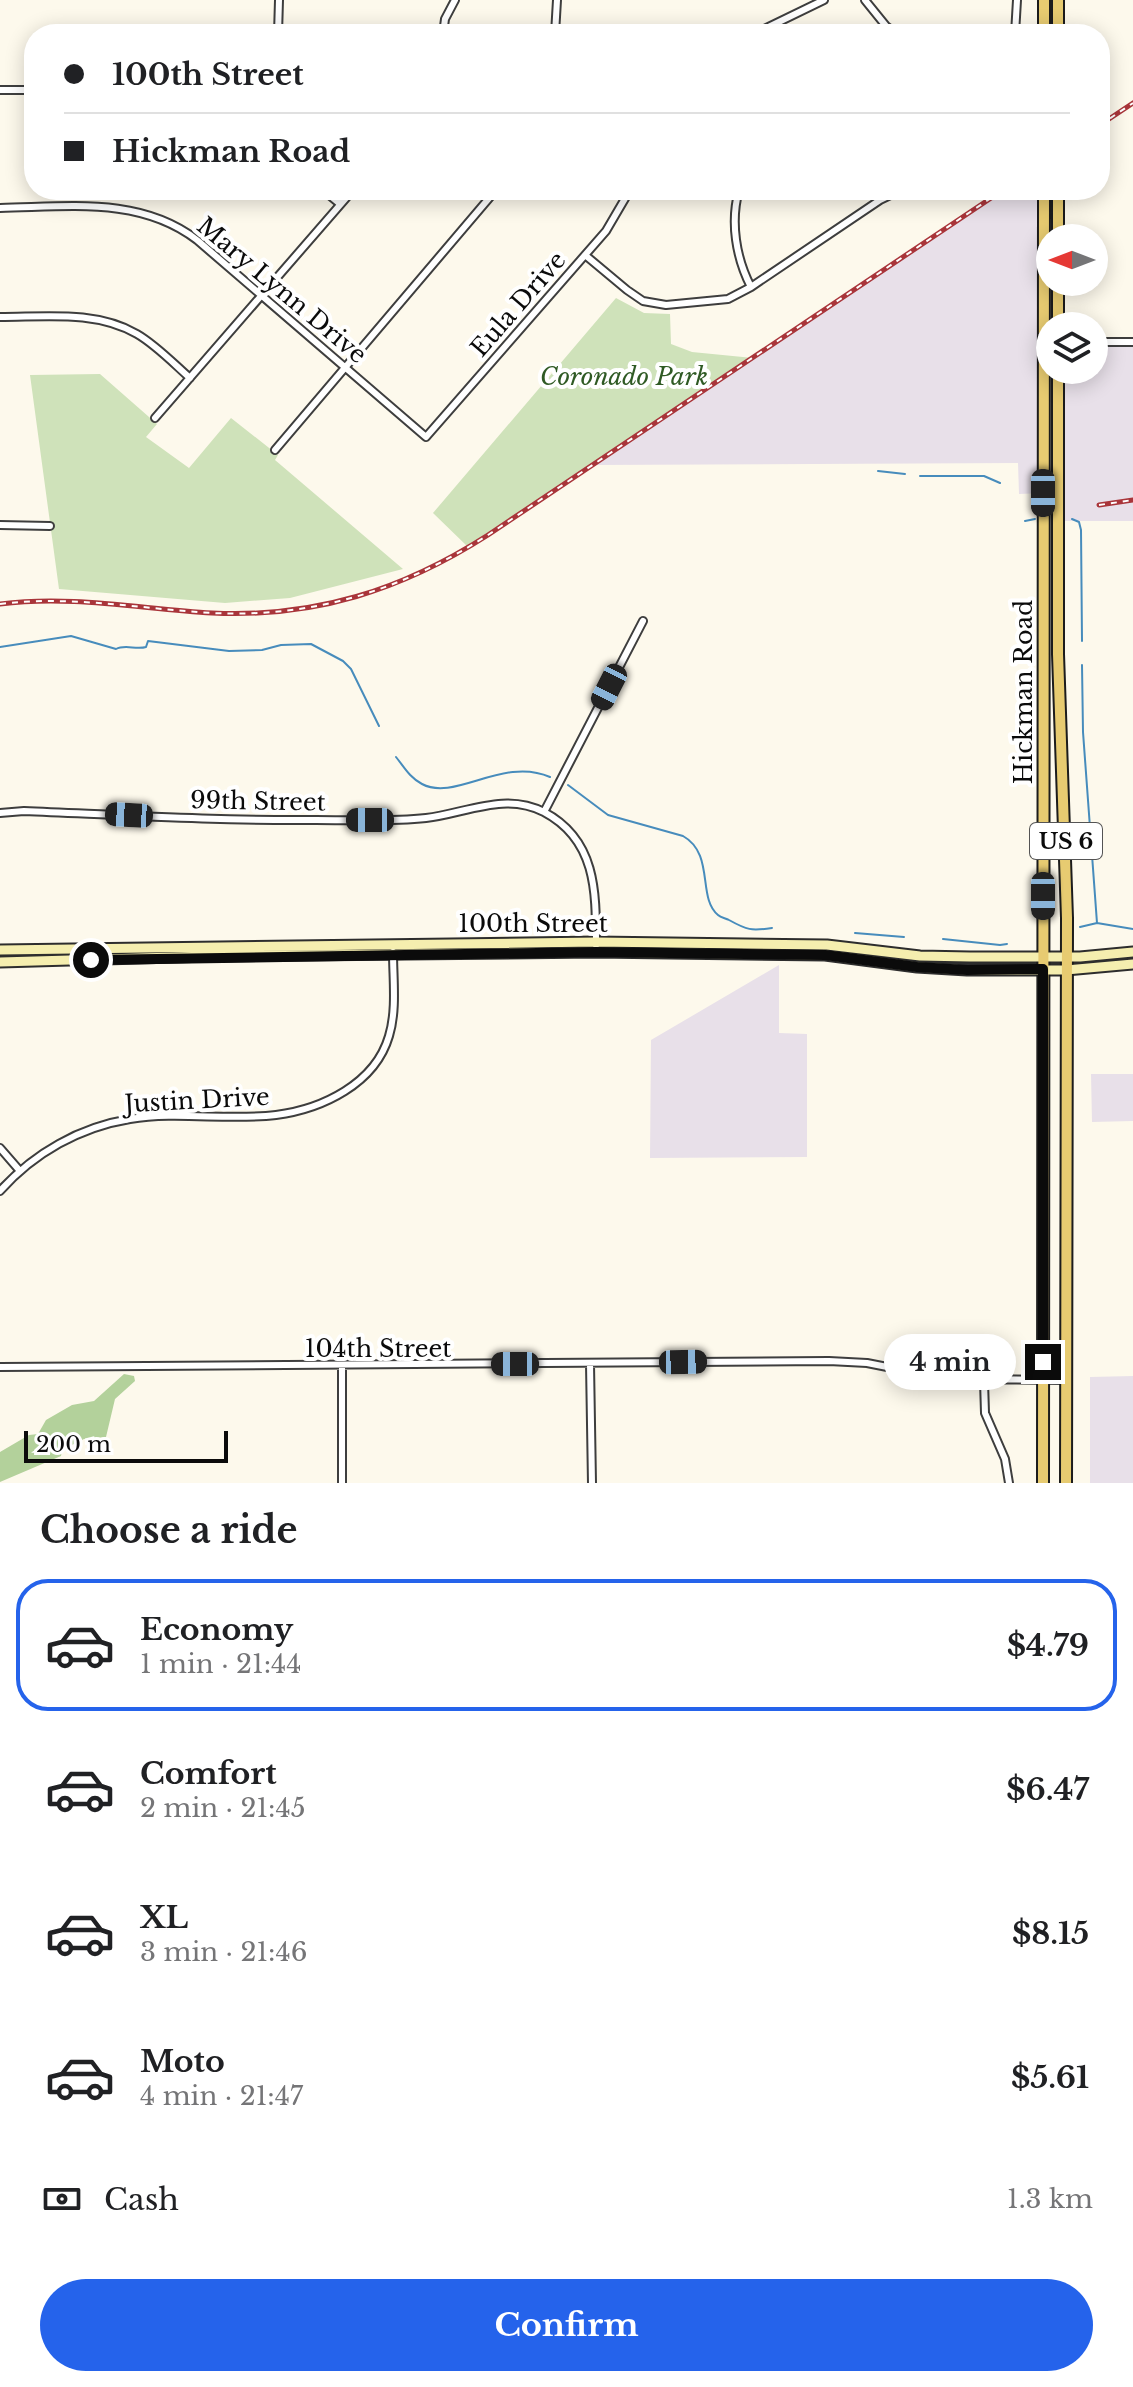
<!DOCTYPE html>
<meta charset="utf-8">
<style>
:root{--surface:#fff;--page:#f2f2f2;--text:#202124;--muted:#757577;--line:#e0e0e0;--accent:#2563eb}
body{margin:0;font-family:"Libre Baskerville",serif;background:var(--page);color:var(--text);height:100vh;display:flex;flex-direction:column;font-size:30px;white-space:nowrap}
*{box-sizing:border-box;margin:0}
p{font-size:26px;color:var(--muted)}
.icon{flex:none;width:44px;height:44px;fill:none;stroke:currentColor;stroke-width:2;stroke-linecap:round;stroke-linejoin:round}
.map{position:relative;height:1483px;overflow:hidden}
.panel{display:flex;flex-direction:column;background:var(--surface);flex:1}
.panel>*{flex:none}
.guide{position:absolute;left:24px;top:24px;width:1086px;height:176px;border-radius:32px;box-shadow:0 4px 20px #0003;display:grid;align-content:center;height:176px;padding:0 40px;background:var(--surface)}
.needle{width:52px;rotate:270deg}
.tools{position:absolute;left:1036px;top:224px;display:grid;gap:16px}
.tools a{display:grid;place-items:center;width:72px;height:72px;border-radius:50%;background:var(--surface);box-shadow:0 4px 20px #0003;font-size:40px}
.scale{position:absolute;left:24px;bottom:20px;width:204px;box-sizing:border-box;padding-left:8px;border:4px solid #0b0b0b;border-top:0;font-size:22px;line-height:28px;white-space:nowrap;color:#0b0b0b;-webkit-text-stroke:6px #fff;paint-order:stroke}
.end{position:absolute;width:36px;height:36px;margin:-18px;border:10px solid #0b0b0b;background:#fff;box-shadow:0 0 0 4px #fff}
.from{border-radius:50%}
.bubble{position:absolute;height:56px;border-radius:28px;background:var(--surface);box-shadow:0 4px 20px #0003;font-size:26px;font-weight:800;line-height:56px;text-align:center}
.car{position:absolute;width:24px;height:48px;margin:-24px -12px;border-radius:10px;box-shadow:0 0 6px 2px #0007;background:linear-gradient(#222 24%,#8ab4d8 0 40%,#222 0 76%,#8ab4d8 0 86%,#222 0)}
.guide b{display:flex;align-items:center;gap:28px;height:76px;font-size:30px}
.guide b+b{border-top:2px solid var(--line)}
.guide i{width:20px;height:20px;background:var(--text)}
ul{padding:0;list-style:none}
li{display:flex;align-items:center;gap:24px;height:132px;margin:0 16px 12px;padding:0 24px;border:4px solid transparent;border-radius:32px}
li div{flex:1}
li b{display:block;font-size:30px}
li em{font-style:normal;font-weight:800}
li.active{border-color:var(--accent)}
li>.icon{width:72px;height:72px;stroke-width:1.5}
h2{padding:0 40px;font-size:36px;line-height:96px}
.pay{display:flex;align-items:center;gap:20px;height:88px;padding:0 40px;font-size:30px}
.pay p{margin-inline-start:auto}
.primary-button{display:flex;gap:16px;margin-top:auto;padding:16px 40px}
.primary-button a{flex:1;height:92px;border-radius:48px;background:var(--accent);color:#fff;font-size:32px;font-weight:800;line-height:92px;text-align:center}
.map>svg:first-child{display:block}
</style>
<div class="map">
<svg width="1133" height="1483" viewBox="0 0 1133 1483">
<rect width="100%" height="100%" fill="#fdf9ec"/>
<path fill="#e8e0e9" d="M 1003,190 L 1044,190 L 1043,493 L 1019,494 L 1018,463 L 594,465 Z
M 1094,347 L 1133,347 L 1133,521 L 1061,521 L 1065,370 L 1094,370 Z
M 779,965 L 779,1033 L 807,1034 L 807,1157 L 650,1158 L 651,1040 Z
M 1091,1074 L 1133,1074 L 1133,1121 L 1092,1122 Z
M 1133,1376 L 1133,1483 L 1090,1483 L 1090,1377 Z"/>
<path fill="#cfe2ba" d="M 616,298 L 644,313 L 670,314 L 671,344 L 692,352 L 753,358 L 468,547 L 433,513 Z
M 100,374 L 157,424 L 146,437 L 189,468 L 231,418 L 278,455 L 275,460 L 403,569 L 290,598 L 225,603 L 59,589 L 30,375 Z"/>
<path fill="#b3d19b" d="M 124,1374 L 134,1376 L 135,1381 L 115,1399 L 106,1437 L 84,1439 L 62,1450 L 61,1456 L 0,1482 L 0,1452 L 29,1435 L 38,1434 L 46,1420 L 72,1405 L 94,1401 Z"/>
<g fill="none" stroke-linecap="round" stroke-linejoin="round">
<path stroke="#478cbc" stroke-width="2" d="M 878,471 L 905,474
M 920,476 L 984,476 L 1000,483
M 1072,519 L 1079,522 L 1081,530 L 1082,641
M 1025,521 L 1035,519
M 0,647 L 71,636 L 116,649 C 125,644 136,650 146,647 L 148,641 L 229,651 L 262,650 L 281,645 L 311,644 L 343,661 L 351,669 L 379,726
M 1082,665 L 1083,732 L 1097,923
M 396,757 C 404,767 410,778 422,784 C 455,802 503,756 550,777
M 568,785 L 608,815 L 683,836 C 715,854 697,898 718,915 C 721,918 726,918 729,920 C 747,930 751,931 772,928
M 1080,927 L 1097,923 L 1133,929
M 855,933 L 904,937
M 943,939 L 1000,945 L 1007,944"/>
<g stroke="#3e3e3e" stroke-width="10">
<path id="minor" d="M 865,0 L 886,26 L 897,34
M 278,34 L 279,0
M 443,34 L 445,19 L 455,0
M 555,34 L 557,0
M 754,34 L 824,0
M 1015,34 L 1017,0
M 0,90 L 34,90
M 323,190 L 340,204
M 739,190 C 730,222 736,258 751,287
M 0,208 C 68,207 140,196 197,240 L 426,437 L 606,231 L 630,190
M 585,255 L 627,290 L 643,301 L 666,305 L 728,299 L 751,287 L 880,200 L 901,190
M 0,317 C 45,317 96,310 137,334 C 156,345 173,363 190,378
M 1094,342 L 1133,342
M 155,418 L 353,190
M 275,450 L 496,190
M 0,525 L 50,526
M 544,812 L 643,621
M 0,813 L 24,811 C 121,815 219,821 316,820 C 353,820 390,822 426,818 C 467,813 504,792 544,812 C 597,840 596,893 596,945
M 0,1148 L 20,1171
M 0,1191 C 34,1153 80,1127 130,1119 C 178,1111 228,1121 276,1115 C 322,1109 375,1084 389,1036 C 397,1010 393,979 393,952
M 590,1364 L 592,1483
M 342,1366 L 342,1483
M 0,1367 L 829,1361 L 867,1363 L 948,1379 L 1066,1380
M 984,1381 L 985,1413 L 1005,1459 L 1009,1483"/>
</g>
<g stroke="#2d2d2d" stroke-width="13">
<path id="secondary" d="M 0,950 L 596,942 L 827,945 L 920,956 L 970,957 L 1080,957 L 1133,952
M 0,962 L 209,956 L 596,952 L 825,955 L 917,967 L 967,970 L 1066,970 L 1133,964"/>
</g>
<g stroke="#1c1c1c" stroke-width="14">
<path id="primary" d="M 1058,0 L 1058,34
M 1044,34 L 1044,0
M 1058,238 L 1058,190
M 1058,326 L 1058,282
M 1058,370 L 1058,654 L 1067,918 L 1066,1483
M 1043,1483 L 1044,190"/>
</g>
<use href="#minor" stroke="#fff" stroke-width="6"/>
<use href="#secondary" stroke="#f5eeaf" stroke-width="9"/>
<use href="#primary" stroke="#e7cb71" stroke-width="10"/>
<g stroke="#a9353a" stroke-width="5">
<path id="rail" d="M 1100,125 L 1133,103
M 1099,505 L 1133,500
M 0,604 C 72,595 141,609 212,613 C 315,618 402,590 488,535 L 1003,190"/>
</g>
<use href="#rail" stroke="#fff" stroke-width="2" stroke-dasharray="6" stroke-linecap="butt"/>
</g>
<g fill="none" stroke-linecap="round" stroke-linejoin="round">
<path stroke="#0b0b0b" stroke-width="10" d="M 91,960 L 596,952 L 825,955 L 917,967 L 967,970 L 1043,969 L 1043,1362"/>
</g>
<g text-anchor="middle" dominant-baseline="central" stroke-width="8" stroke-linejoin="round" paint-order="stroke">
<rect fill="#fff" stroke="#545454" stroke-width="2" x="1030" y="823" width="72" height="36" rx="6"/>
<g font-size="22" font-weight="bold" fill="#0b0b0b">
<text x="1066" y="841">US 6</text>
</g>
<g font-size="24" fill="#0b0b0b" stroke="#fff">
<text transform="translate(282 290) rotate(40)">Mary Lynn Drive</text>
<text transform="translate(518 304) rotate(-49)">Eula Drive</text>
<text transform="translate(1023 692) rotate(-90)">Hickman Road</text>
<text transform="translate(258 801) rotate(1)">99th Street</text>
<text x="533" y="923">100th Street</text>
<text transform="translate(197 1100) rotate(-3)">Justin Drive</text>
<text x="378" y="1348">104th Street</text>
</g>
<g font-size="24" font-style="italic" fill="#2f5a24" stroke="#fff">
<text x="624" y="376">Coronado Park</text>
</g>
</g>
</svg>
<div class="tools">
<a><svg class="needle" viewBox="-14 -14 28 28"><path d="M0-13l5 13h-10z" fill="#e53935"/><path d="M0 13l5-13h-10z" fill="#757577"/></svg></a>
<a><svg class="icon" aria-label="layers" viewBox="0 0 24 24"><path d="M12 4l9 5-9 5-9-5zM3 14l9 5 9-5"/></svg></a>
</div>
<div class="scale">200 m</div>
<i class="end from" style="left:91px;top:960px"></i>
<i class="end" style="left:1043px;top:1362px"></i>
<div class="bubble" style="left:884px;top:1334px;width:132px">4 min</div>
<i class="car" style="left:1043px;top:493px;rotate:180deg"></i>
<i class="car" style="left:609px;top:687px;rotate:207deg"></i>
<i class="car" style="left:129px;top:815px;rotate:273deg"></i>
<i class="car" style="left:370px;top:820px;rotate:270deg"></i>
<i class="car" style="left:1043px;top:896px;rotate:180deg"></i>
<i class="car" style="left:683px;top:1362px;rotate:89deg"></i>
<i class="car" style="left:515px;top:1364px;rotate:270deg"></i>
<div class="guide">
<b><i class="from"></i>100th Street</b>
<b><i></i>Hickman Road</b>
</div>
</div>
<section class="panel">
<h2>Choose a ride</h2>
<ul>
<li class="active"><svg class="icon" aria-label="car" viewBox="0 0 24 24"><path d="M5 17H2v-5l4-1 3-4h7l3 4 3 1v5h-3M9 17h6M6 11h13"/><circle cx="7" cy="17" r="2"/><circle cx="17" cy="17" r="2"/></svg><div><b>Economy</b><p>1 min · 21:44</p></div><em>$4.79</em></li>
<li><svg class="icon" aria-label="car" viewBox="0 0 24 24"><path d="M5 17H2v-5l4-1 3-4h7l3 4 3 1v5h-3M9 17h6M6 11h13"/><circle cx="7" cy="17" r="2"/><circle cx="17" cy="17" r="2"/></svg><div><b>Comfort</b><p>2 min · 21:45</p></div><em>$6.47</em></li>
<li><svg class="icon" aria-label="car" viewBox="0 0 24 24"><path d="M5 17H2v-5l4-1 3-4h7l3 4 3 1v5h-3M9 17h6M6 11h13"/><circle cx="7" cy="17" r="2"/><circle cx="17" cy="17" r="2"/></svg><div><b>XL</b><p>3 min · 21:46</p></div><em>$8.15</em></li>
<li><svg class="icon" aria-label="car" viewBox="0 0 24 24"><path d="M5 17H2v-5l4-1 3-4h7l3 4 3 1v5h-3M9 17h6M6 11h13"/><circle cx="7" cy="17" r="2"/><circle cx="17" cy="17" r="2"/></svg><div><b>Moto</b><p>4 min · 21:47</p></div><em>$5.61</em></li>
</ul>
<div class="pay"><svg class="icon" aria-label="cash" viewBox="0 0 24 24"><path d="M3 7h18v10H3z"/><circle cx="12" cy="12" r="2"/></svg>Cash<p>1.3 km</p></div>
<div class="primary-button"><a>Confirm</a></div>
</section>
